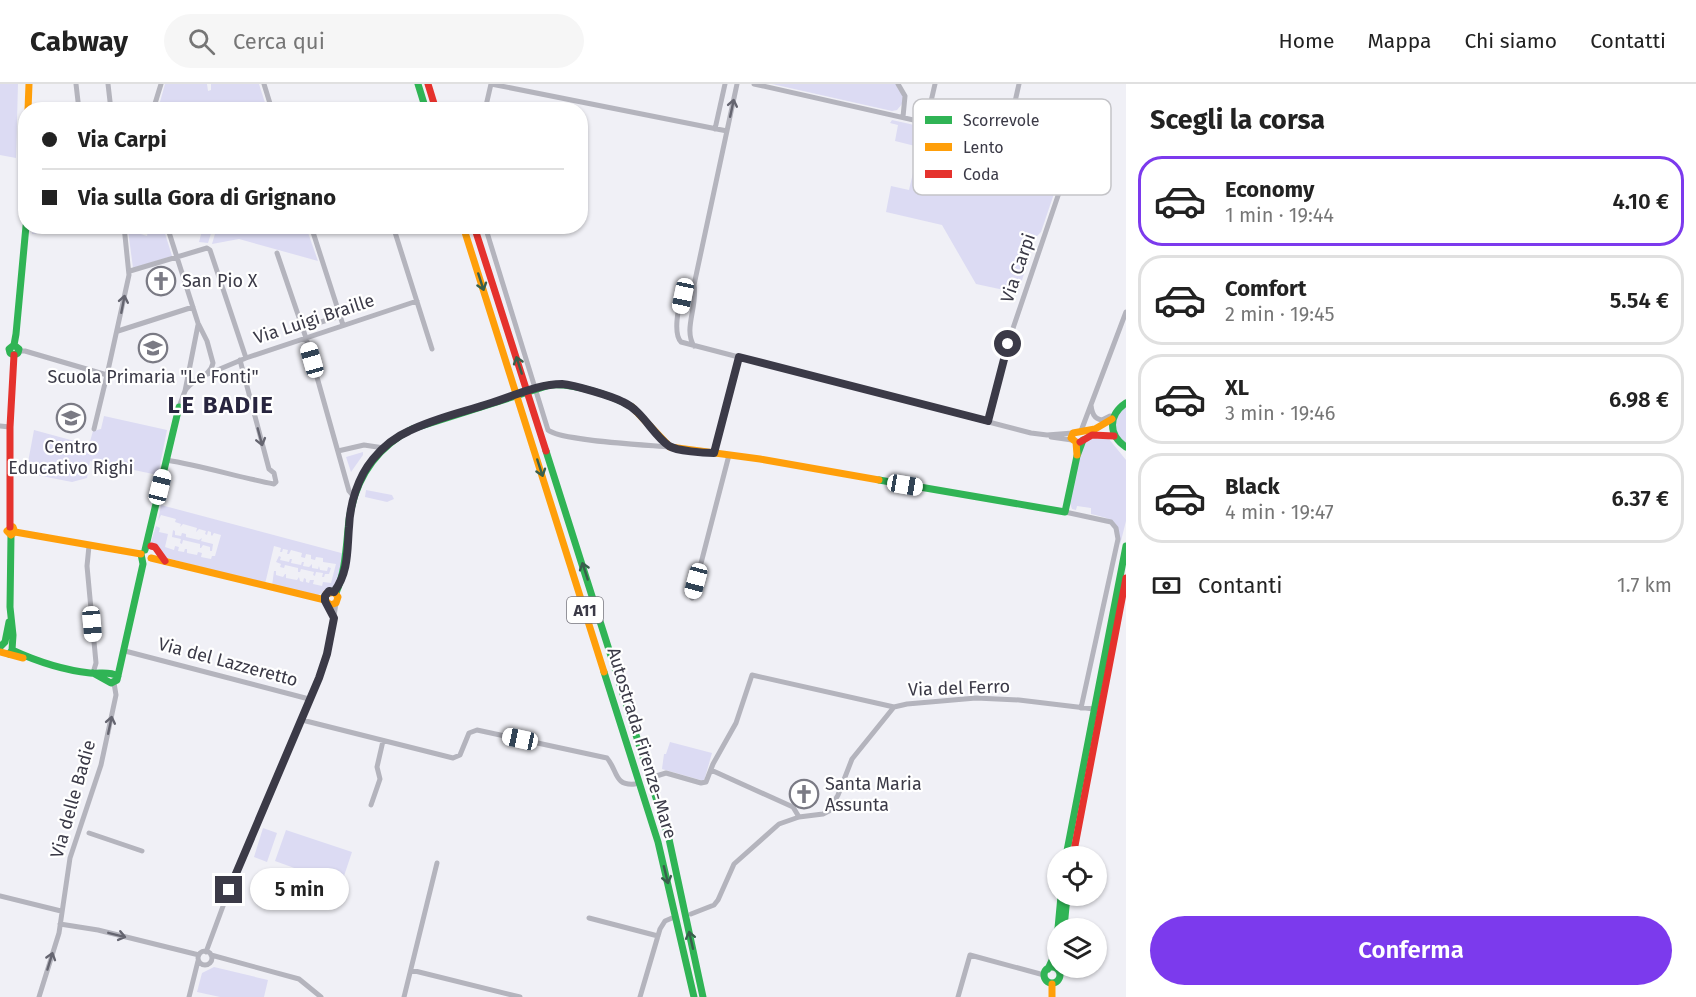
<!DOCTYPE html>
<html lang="it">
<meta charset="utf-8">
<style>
:root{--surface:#fff;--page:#f6f6f6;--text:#222;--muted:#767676;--line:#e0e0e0;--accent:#7c3aed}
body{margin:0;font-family:"Fira Sans",sans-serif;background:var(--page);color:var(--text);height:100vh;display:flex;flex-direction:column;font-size:22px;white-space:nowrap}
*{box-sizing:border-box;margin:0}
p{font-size:20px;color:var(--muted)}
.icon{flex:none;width:33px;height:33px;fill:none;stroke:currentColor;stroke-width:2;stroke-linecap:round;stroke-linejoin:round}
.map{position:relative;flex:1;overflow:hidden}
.side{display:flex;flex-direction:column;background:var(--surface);width:570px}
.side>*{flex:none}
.banner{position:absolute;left:18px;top:18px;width:570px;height:132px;border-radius:24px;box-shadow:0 2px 4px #0004;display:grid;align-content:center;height:132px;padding:0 24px;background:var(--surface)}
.tools{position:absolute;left:1047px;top:762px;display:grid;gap:12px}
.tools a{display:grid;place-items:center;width:60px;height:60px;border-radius:50%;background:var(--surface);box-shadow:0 2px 4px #0004;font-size:30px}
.end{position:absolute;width:27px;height:27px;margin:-14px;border:8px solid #3b3a47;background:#fff;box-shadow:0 0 0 3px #fff}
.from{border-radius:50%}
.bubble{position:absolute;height:42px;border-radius:21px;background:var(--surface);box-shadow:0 2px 4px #0004;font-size:20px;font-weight:600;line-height:42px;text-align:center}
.car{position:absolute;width:18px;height:36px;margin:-18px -9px;border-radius:8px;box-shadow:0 0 4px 2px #0007;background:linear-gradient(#fff 24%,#345 0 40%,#fff 0 76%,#345 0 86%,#fff 0)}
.banner b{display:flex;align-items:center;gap:21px;height:57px;font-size:22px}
.banner b+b{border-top:2px solid var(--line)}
.banner i{width:15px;height:15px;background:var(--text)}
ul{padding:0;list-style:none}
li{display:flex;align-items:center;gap:18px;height:90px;margin:0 12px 9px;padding:0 12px;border:3px solid var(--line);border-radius:24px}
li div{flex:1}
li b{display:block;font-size:22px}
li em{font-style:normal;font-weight:600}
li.on{border-color:var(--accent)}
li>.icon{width:54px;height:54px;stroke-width:1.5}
h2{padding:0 24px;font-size:27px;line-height:72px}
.pay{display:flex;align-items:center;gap:15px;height:66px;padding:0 24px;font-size:22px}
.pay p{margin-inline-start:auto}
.button{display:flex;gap:12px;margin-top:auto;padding:12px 24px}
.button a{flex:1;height:69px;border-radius:36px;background:var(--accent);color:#fff;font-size:24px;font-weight:600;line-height:69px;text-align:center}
header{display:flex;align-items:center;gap:36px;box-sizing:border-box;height:84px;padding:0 30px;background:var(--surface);border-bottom:2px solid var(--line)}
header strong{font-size:28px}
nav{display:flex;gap:33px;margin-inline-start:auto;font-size:21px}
.search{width:420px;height:54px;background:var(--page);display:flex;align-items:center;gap:15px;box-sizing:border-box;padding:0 21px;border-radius:33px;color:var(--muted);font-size:22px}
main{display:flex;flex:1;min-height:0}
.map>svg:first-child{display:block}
</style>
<header>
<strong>Cabway</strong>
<div class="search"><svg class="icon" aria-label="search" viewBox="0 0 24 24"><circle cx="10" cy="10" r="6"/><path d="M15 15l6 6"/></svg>Cerca qui</div>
<nav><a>Home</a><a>Mappa</a><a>Chi siamo</a><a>Contatti</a></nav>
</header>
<main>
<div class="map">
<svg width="1126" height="913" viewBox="0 0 1126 913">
<rect width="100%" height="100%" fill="#f0f0f6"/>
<path fill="#dcdbf3" d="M 0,0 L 18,0 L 16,74 L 0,71 Z
M 165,0 L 207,0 L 208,7 L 211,6 L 211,0 L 259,0 L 267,25 L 158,25 Z
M 772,0 L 896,0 L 903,12 L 902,20 L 897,26 L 892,27 Z
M 892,36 L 1052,72 L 1059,78 L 1061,89 L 1041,148 L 1036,153 L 1030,155 L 1028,161 L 1031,168 L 1018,209 L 976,200 L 942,141 L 886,128 L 891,102 L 909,106 L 919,63 L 895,57 L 898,41 L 890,39 Z
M 33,143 L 33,142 L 85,143 L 32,150 Z
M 149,143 L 163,143 L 172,172 L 133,184 L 128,146 L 147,152 Z
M 203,143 L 213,143 L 208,159 L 199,158 Z
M 217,143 L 306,143 L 318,177 L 239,155 L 212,160 Z
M 1126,322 L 1126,359 C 1111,348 1111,333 1126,322 Z
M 104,332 L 167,346 L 158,391 L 90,377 L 87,394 L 72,398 L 26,389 L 34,346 L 89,361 L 93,347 L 101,345 Z
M 1088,354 L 1109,355 L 1126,376 L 1126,437 L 1120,461 C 1116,436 1116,436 1091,430 L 1091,424 L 1077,422 L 1076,426 L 1072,425 L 1069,417 L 1084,357 Z
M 363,368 L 363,371 L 351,388 L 346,373 Z
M 366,406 L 392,411 L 394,415 L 387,418 L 365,413 Z
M 161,421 L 345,470 L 336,501 L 318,511 L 272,502 L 274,487 L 276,487 L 276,491 L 283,493 L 285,490 L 286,490 L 286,494 L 297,496 L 299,493 L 300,497 L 303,498 L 304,494 L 306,495 L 306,498 L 309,499 L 310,496 L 314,496 L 313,500 L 322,502 L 323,498 L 331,499 L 336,480 L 323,478 L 323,474 L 316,473 L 315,476 L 311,475 L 311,471 L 306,470 L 305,474 L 301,473 L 302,469 L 291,466 L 289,470 L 287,470 L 288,466 L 283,465 L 282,468 L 280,468 L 281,464 L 274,462 L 265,500 L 167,474 L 151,458 L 156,442 L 160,444 L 159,448 L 168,450 L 165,463 L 174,466 L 175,462 L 179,463 L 178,467 L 184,468 L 185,465 L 187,465 L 187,469 L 197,471 L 198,468 L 202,469 L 201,473 L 211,475 L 212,472 L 215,472 L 221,451 L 214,449 L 212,452 L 211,451 L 211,448 L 208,447 L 207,451 L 205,450 L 206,447 L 199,445 L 196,448 L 197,444 L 183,440 L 180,443 L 181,440 L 175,438 L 176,435 L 161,431 L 158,437 Z
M 173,446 L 175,447 L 175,451 L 181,452 L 182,449 L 186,450 L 186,453 L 199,456 L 202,454 L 201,457 L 213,460 L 212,467 L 210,467 L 210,463 L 203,461 L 201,464 L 200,464 L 200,460 L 183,456 L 182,460 L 180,459 L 181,455 L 172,453 Z
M 279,472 L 281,473 L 280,476 L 289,478 L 290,475 L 292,475 L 291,479 L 301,481 L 302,478 L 304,478 L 303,482 L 309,483 L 312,480 L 312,484 L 318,485 L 319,482 L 320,486 L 327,487 L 328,483 L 331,484 L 329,490 L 325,490 L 324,493 L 322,493 L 323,489 L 316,488 L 315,492 L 313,491 L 314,488 L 301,485 L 300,488 L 298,488 L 298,484 L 285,481 L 284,484 L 280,483 L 281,480 L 276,478 Z
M 670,658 L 712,669 L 704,697 L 662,685 L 664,670 L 666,670 Z
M 263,744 L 277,749 L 267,778 L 254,773 Z
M 286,746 L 352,768 L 341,801 L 275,777 Z
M 214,883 L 268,896 L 264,913 L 220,913 L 197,908 L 202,889 Z"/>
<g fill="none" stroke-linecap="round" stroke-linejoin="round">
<path stroke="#b4b4bd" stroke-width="5" d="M 76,0 L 79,26
M 108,0 L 111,26
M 264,0 L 272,26
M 491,0 L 727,47
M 754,0 L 1055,68 C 1064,75 1067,83 1064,94 L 1008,259 L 988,337
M 898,0 L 905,12 L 903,33
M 153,26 L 161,0
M 485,26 L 491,0
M 926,39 L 935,0
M 715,45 L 725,0
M 1006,57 L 1019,0
M 167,142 L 198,239 L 207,257 L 213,279 C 210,294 192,294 185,307
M 311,142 L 343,241
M 393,142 L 432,265
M 485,142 L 548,346 C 561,357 648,361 670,363
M 277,169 L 306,254 L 349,407 L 354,413
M 130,187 L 207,164 L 210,166 L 246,274
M 694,201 C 691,204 685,207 683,211 C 678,221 673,250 681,258 L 1031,349 L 1047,351 L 1073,349
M 302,244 L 340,232
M 118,247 L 193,223
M 694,262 C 683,245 698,222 694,201 L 737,0
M 19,267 L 25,267 L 107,291 L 129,191 L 124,142
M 208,290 L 246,274 L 417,217
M 1091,321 C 1092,329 1094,335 1102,336 L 1110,332
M 179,323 L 185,307 L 198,241
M 0,342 L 10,343
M 94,345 L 107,291
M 1081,347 L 1126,228
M 1051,353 L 1072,356
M 338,367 L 364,361 L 384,364
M 714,369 L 739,273
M 166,376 C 203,382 238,393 274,400 L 276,398 L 274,389 L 269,385 L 240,276
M 1065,428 L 1111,438 L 1116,444 L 1118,455 L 1081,624
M 89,462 L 87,482 L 96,579 L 93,589
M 692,514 L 729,371
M 125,567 L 309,615
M 302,636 L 453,674 L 460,671 L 469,649 L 477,646 L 607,674 C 618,687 614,702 635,700
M 711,686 L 793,723 L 799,733
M 653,693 L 666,689 L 701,699 L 706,698 L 713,680 L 736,639 L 752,591 L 894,623
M 371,721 L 380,695 L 377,683 L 383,657
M 89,749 L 142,767
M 0,812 L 61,827
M 691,830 L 714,821 L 718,816 L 734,780 L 779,740 L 799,733 L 823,730 L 829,727 L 838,711 L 852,675 L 894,623 L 907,620 L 976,614 L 1019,616 L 1094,625
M 589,834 L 658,852
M 60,840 L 98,846 L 199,871
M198 874a7 7 0 1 1 14 0a7 7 0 1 1-14 0Z
M 206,868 L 229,806 L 319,594 L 331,552 L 336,519
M 211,871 L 299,895 L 321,913
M 411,886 L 520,913
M 39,913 L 59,849 L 70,774 L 101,681 L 116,611 L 114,599
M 189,913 L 198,877
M 404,913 L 437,779
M 640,913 L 660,845 L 665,837 L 672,834
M 958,913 L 970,871 L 1044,891"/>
<path stroke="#30b455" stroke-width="7" d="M 418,0 L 426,26
M 14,261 L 19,265 L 18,269 L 14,271 L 10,269 L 9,265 L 14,261 L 16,250 L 26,142
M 1126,319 C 1108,331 1108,351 1126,363
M 546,367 L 669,755 L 703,913
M 879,396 L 1065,428 L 1077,372 L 1083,356
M 145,466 L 179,323
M 336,509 C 346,485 346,462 349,436 C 355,396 376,364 412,345 L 550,301 C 573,299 612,311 632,323
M 0,563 L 5,558 L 9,538
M 12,566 C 36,577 63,586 90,589 C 100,590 109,587 118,592
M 9,570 L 12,566 L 13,551 L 10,523 L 11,451
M 604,588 L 658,758 L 694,913
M 93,589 L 111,599 L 117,596 L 143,480 L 141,470
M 1066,772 L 1126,462
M 1058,844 L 1061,812
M 1064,844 L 1067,812
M1044 891a8 8 0 1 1 16 0a8 8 0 1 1-16 0Z
M 1048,885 L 1054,872 L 1058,847"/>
<path stroke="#ff9f0a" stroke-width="7" d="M 28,26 L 29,0
M 463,142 L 604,588
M 632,323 L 670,363 L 760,375 L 879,396
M 1077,371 L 1076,358 L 1071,354 L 1073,349 L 1095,345 L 1112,335
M 15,448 L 11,451 L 7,447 L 13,443 L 15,448 L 141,470
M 151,474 L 325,516 L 330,521 L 336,519 L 338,513 L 334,508 L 326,510 L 325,516
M 0,568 L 23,574
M 1052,900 L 1052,913"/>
<path stroke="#e5322d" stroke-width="7" d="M 428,0 L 436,26
M 474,142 L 546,367
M 1080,358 L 1092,351 L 1114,352
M 10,443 L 10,343 L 14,271
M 151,462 L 155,463 L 165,477
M 1073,772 L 1126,494"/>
</g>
<defs><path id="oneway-shaft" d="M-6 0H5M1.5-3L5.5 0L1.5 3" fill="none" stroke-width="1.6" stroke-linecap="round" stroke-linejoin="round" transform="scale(1.5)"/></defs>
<g stroke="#656570">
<use href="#oneway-shaft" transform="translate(732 24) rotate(-78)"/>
<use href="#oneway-shaft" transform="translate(123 220) rotate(-79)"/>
<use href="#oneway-shaft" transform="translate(260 353) rotate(75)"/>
<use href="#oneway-shaft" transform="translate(110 641) rotate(-78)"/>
<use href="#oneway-shaft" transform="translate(117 851) rotate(14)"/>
<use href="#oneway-shaft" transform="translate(50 877) rotate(-73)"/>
</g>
<g stroke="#385f4b">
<use href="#oneway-shaft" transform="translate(481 198) rotate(72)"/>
<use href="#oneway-shaft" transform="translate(519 281) rotate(-108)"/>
<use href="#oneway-shaft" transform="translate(540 384) rotate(72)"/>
<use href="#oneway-shaft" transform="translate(585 487) rotate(-108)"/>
<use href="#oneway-shaft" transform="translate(666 791) rotate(76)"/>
<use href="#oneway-shaft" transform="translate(691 856) rotate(-103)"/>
</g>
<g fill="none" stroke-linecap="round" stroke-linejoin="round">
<path stroke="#3b3a47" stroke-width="8" d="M 229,806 L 319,594 L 327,570 L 334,534 L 325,517 L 325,512 L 329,507 L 334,508 C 349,488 347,466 349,443 C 350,419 358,393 373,375 C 383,363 395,353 409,347 C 435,334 464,328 491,319 C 514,312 538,300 562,300 C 574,301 612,312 623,318 C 643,327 652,350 669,362 C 677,367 704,369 714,369 L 739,273 L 988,337 L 1008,260"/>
</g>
<defs>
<g id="church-ring" transform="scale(1.5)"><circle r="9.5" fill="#fff" stroke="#7a7a84" stroke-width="1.5"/><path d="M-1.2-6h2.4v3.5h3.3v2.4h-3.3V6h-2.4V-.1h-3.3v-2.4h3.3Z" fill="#7a7a84"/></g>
<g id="school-ring" transform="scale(1.5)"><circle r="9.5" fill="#fff" stroke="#7a7a84" stroke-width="1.5"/><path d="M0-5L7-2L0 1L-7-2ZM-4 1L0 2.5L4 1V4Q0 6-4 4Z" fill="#7a7a84"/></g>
</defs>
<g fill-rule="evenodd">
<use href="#church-ring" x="161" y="197"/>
<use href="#school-ring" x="153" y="264"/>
<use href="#school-ring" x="71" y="334"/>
<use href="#church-ring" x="804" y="710"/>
</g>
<g text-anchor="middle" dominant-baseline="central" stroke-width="4.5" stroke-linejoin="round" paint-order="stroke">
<rect fill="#fff" stroke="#76757e" stroke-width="1.5" x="567" y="513" width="36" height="26" rx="4.5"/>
<g font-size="16" font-weight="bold" fill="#3b3a47">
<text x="585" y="526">A11</text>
</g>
<g font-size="18" fill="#3b3a47" stroke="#fff">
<text transform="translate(1018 184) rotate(-71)">Via Carpi</text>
<text transform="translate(314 235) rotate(-18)">Via Luigi Braille</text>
<text transform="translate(228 578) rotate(15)">Via del Lazzeretto</text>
<text transform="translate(959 604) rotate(-2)">Via del Ferro</text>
<text transform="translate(642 659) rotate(73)">Autostrada Firenze-Mare</text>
<text transform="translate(73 715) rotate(-74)">Via delle Badie</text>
</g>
<g font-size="18" fill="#3b3a47" stroke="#fff" text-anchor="start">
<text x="182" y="197">San Pio X</text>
<text x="153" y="293" text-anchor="middle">Scuola Primaria "Le Fonti"</text>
<text x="71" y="363" text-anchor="middle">Centro<tspan x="71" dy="21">Educativo Righi</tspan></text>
<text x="825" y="700">Santa Maria<tspan x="825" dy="21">Assunta</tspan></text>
</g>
<g font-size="24" font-weight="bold" letter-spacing="1.5" fill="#28253f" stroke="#fff">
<text x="221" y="321">LE BADIE</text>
</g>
</g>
<rect x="913" y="15" width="198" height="96" rx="9" fill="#fff" stroke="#c4c4c8" stroke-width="1.5"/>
<rect x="925" y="32" width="27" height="8" fill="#30b455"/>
<rect x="925" y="59" width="27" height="8" fill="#ff9f0a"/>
<rect x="925" y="86" width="27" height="8" fill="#e5322d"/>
<g font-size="16" fill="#3b3a47">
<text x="963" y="42">Scorrevole</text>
<text x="963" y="69">Lento</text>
<text x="963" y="96">Coda</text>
</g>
</svg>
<div class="tools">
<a><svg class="icon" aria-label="locate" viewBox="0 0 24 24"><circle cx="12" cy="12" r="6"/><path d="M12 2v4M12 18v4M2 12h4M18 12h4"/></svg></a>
<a><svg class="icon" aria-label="layers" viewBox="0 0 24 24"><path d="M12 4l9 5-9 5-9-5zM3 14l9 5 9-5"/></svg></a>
</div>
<i class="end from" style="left:1008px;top:260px"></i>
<i class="end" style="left:229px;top:806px"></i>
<div class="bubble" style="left:250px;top:784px;width:99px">5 min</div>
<i class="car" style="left:683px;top:212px;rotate:192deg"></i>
<i class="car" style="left:312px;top:276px;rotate:344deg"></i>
<i class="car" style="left:905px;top:401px;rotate:100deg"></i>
<i class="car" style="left:160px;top:403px;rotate:14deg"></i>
<i class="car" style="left:696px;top:497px;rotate:195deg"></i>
<i class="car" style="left:92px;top:540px;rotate:175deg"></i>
<i class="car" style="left:520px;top:655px;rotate:282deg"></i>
<div class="banner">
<b><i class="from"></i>Via Carpi</b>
<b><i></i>Via sulla Gora di Grignano</b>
</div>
</div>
<section class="side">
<h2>Scegli la corsa</h2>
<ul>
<li class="on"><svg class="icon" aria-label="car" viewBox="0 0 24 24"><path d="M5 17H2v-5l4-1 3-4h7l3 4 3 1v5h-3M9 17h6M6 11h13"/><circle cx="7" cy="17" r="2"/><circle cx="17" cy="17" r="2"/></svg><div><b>Economy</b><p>1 min · 19:44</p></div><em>4.10 €</em></li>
<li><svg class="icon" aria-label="car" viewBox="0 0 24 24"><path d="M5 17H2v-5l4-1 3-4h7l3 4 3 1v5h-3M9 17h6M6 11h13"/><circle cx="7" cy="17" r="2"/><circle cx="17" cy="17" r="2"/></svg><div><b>Comfort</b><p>2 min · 19:45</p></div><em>5.54 €</em></li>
<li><svg class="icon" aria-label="car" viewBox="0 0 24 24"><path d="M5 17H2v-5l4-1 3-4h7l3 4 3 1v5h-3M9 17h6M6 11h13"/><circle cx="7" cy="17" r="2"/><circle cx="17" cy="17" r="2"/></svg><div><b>XL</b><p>3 min · 19:46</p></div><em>6.98 €</em></li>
<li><svg class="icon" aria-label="car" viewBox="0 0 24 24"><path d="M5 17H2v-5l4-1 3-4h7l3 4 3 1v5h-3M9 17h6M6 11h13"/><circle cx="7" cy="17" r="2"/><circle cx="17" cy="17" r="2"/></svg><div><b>Black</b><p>4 min · 19:47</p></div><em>6.37 €</em></li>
</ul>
<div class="pay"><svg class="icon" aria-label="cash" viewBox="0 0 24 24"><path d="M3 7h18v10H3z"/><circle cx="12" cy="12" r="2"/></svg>Contanti<p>1.7 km</p></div>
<div class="button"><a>Conferma</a></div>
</section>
</main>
